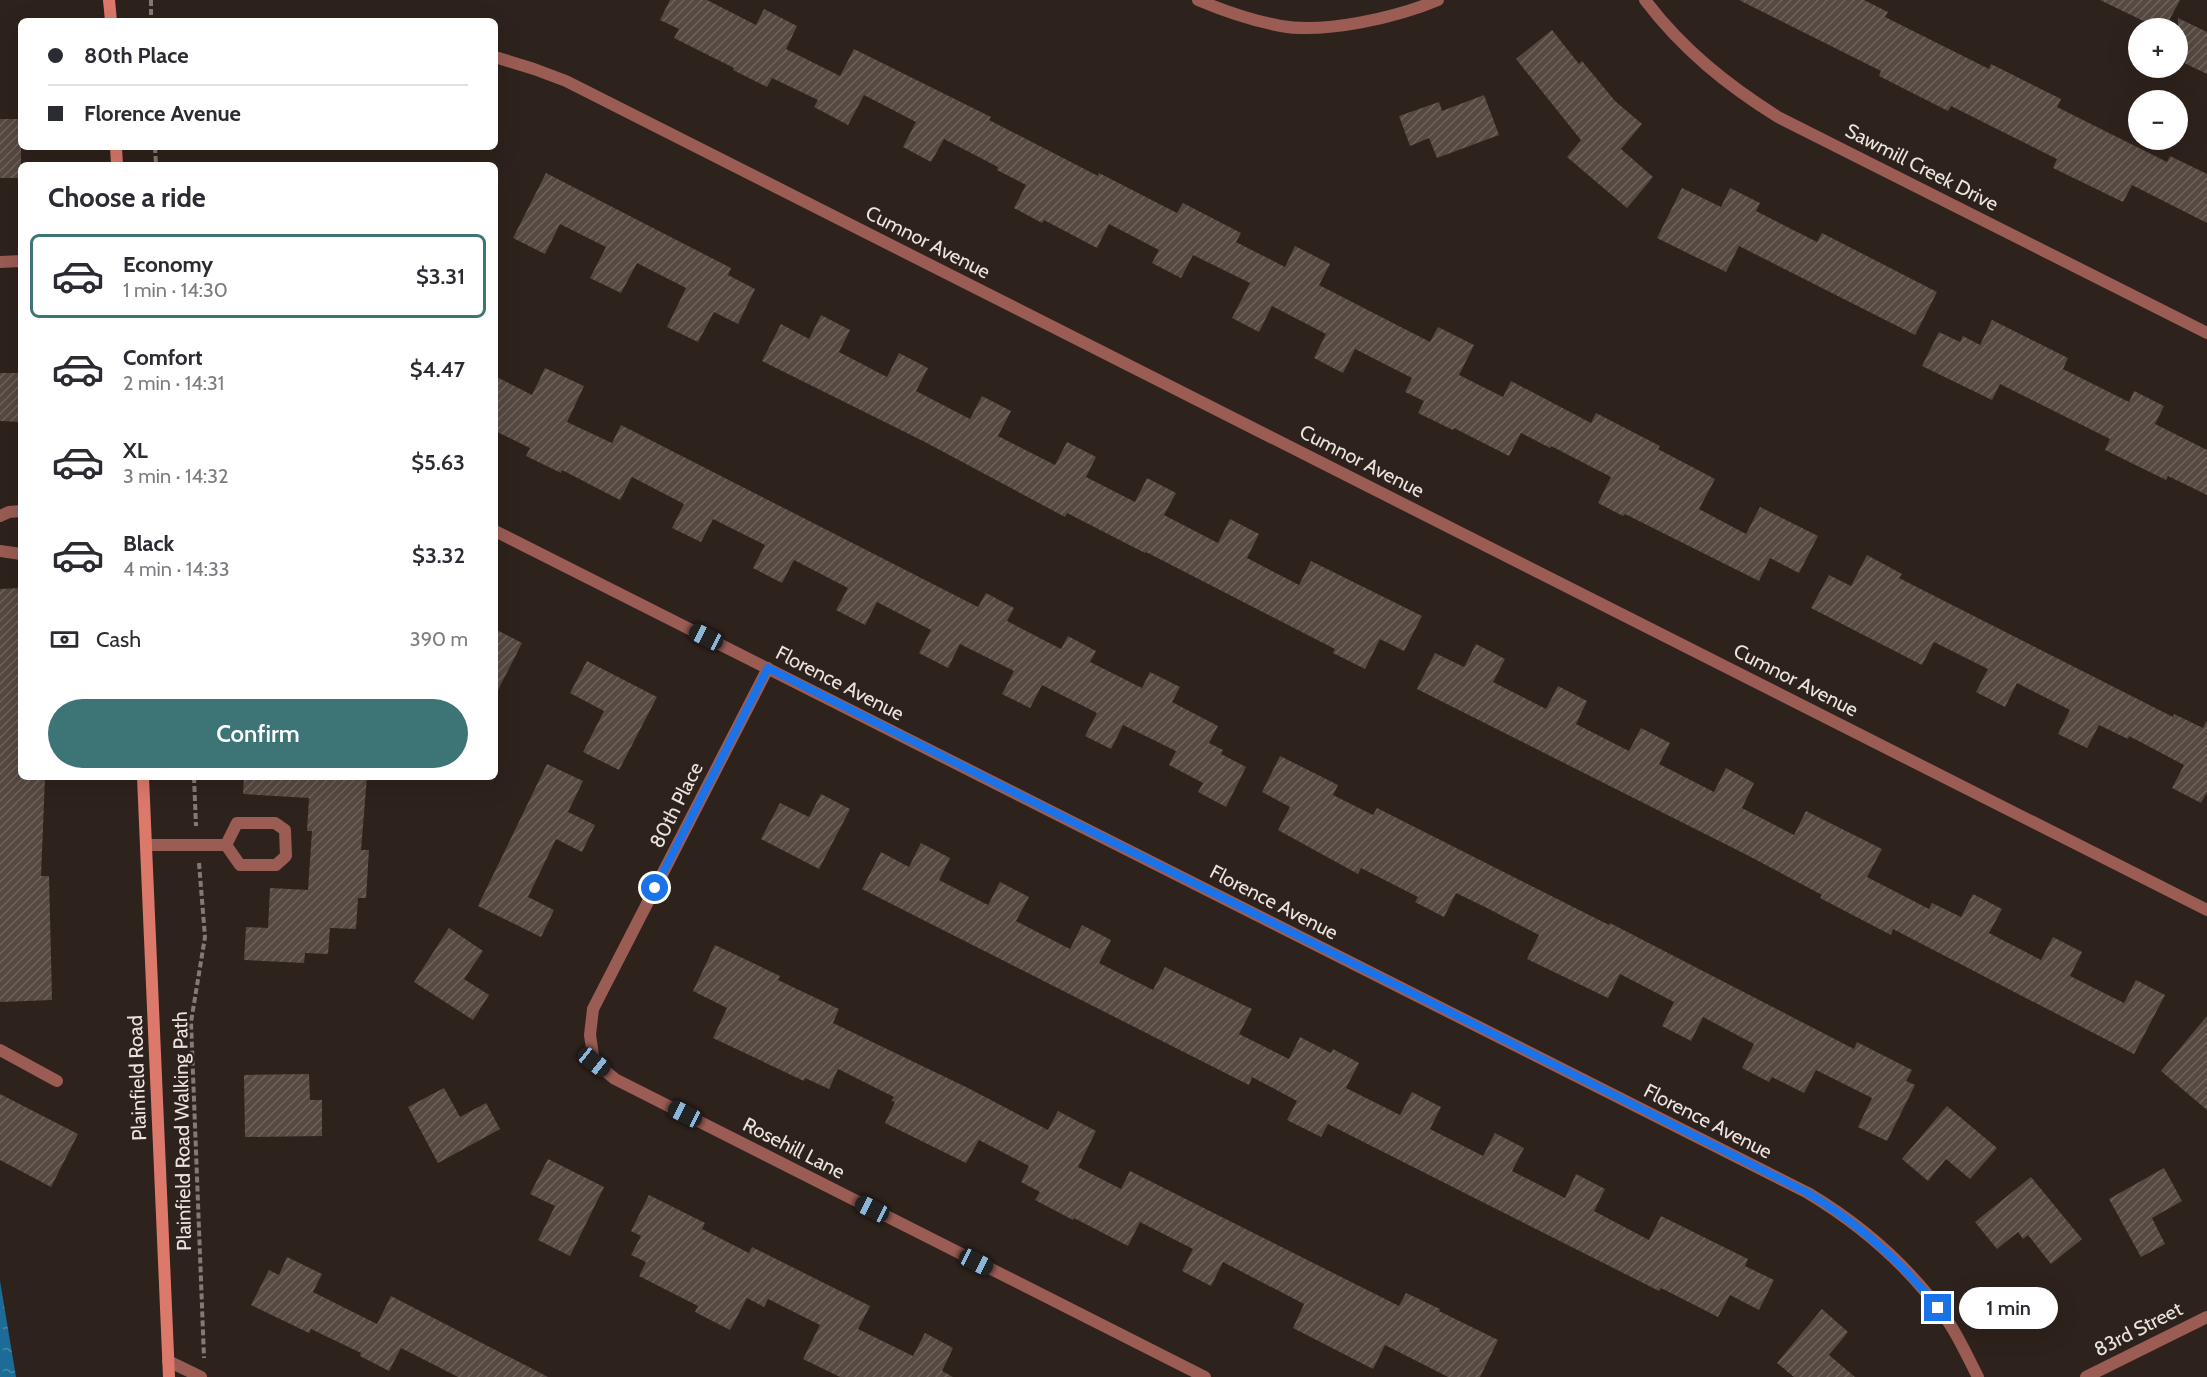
<!DOCTYPE html>
<meta charset="utf-8">
<style>
:root{--surface:#fff;--page:#f7f7f7;--text:#2b2b33;--muted:#7c7c81;--line:#e1e1e2;--accent:#3d7476}
body{margin:0;font-family:Cabin,sans-serif;background:var(--page);color:var(--text);height:100vh;display:flex;flex-direction:column;font-size:22px;white-space:nowrap}
*{box-sizing:border-box;margin:0}
p{font-size:20px;color:var(--muted)}
.icon{flex:none;width:33px;height:33px;fill:none;stroke:currentColor;stroke-width:2;stroke-linecap:round;stroke-linejoin:round}
.map{position:relative;flex:1;overflow:hidden}
.panel{position:absolute;left:18px;top:162px;width:480px;height:618px;display:flex;flex-direction:column;background:var(--surface);border-radius:9px;box-shadow:0 6px 24px #0002}
.panel>*{flex:none}
.hud{position:absolute;left:18px;top:18px;width:480px;height:132px;border-radius:9px;box-shadow:0 6px 24px #0002;display:grid;align-content:center;height:132px;padding:0 30px;background:var(--surface)}
.buttons{position:absolute;left:2128px;top:18px;display:grid;gap:12px}
.buttons a{display:grid;place-items:center;width:60px;height:60px;border-radius:50%;background:var(--surface);box-shadow:0 6px 24px #0002;font-size:30px}
.end{position:absolute;width:27px;height:27px;margin:-14px;border:8px solid #1a73e8;background:#fff;box-shadow:0 0 0 3px #fff}
.from{border-radius:50%}
.bubble{position:absolute;height:42px;border-radius:21px;background:var(--surface);box-shadow:0 6px 24px #0002;font-size:20px;font-weight:600;line-height:42px;text-align:center}
.car{position:absolute;width:18px;height:36px;margin:-18px -9px;border-radius:8px;box-shadow:0 0 4px 2px #0007;background:linear-gradient(#222 24%,#8ab4d8 0 40%,#222 0 76%,#8ab4d8 0 86%,#222 0)}
.hud b{display:flex;align-items:center;gap:21px;height:57px;font-size:22px}
.hud b+b{border-top:2px solid var(--line)}
.hud i{width:15px;height:15px;background:var(--text)}
ul{padding:0;list-style:none}
li{display:flex;align-items:center;gap:18px;height:84px;margin:0 12px 9px;padding:0 18px;border:3px solid transparent;border-radius:9px}
li div{flex:1}
li b{display:block;font-size:22px}
li em{font-style:normal;font-weight:600}
li.selected{border-color:var(--accent)}
li>.icon{width:54px;height:54px;stroke-width:1.5}
h2{padding:0 30px;font-size:27px;line-height:72px}
.pay{display:flex;align-items:center;gap:15px;height:66px;padding:0 30px;font-size:22px}
.pay p{margin-inline-start:auto}
.action{display:flex;gap:12px;margin-top:auto;padding:12px 30px}
.action a{flex:1;height:69px;border-radius:36px;background:var(--accent);color:#fff;font-size:24px;font-weight:600;line-height:69px;text-align:center}
.map>svg:first-child{display:block}
</style>
<div class="map">
<svg width="2207" height="1377" viewBox="0 0 2207 1377">
<defs>
<pattern id="water-ripples" width="26" height="14" patternUnits="userSpaceOnUse" patternTransform="scale(1.5)"><rect width="26" height="14" fill="#1d6c98"/><path d="M2 4q2-2 4 0t4 0M15 11q2-2 4 0t4 0" fill="none" stroke="#4988ab"/></pattern>
<pattern id="building-hatch" width="6" height="6" patternUnits="userSpaceOnUse" patternTransform="scale(1.5)"><rect width="6" height="6" fill="#564942"/><path d="M-1 1l2-2M0 6l6-6M5 7l2-2" fill="none" stroke="#6e635d"/></pattern>
</defs>
<rect width="100%" height="100%" fill="#2e221c"/>
<path fill="url(#water-ripples)" d="M 0,1281 L 16,1377 L 0,1377 Z"/>
<path fill="url(#building-hatch)" d="M 670,0 L 707,0 L 756,25 L 764,9 L 797,26 L 786,49 L 840,76 L 854,49 L 991,117 L 989,120 L 1098,176 L 1099,173 L 1177,213 L 1183,203 L 1241,233 L 1236,242 L 1285,267 L 1295,246 L 1330,264 L 1319,285 L 1430,342 L 1438,327 L 1474,345 L 1459,375 L 1503,397 L 1511,381 L 1591,423 L 1596,413 L 1660,446 L 1658,449 L 1715,479 L 1699,509 L 1746,534 L 1760,507 L 1818,536 L 1799,573 L 1770,558 L 1759,581 L 1625,514 L 1623,516 L 1598,503 L 1611,477 L 1551,446 L 1550,448 L 1521,433 L 1509,456 L 1454,428 L 1453,430 L 1418,413 L 1424,401 L 1405,392 L 1412,378 L 1355,349 L 1343,373 L 1314,358 L 1326,334 L 1272,306 L 1259,332 L 1232,318 L 1250,283 L 1193,255 L 1181,278 L 1152,263 L 1159,250 L 1109,224 L 1097,248 L 1044,220 L 1042,223 L 1014,208 L 1026,185 L 997,170 L 998,167 L 944,139 L 931,162 L 903,147 L 916,122 L 864,95 L 848,125 L 814,107 L 818,100 L 772,78 L 767,87 L 733,70 L 734,68 L 674,38 L 679,29 L 660,20 Z
M 1739,0 L 1864,0 L 1888,12 L 1885,17 L 1989,69 L 1991,64 L 2061,99 L 2057,107 L 2167,162 L 2170,156 L 2207,174 L 2207,223 L 2132,185 L 2123,202 L 2053,168 L 2057,159 L 1951,106 L 1948,111 L 1879,76 L 1881,71 Z
M 2100,0 L 2180,0 L 2165,28 L 2158,28 Z
M 2178,18 L 2207,32 L 2207,74 L 2178,60 Z
M 1552,30 L 1579,64 L 1582,61 L 1615,101 L 1642,124 L 1621,149 L 1653,177 L 1627,208 L 1567,157 L 1581,140 L 1516,59 Z
M 1484,95 L 1499,135 L 1437,158 L 1429,138 L 1410,146 L 1399,116 L 1439,102 L 1442,111 Z
M 0,119 L 21,119 L 21,178 L 0,178 Z
M 546,173 L 731,268 L 728,275 L 755,289 L 738,324 L 714,312 L 698,342 L 667,327 L 686,288 L 637,263 L 621,293 L 590,278 L 606,247 L 560,224 L 545,254 L 513,238 Z
M 1682,188 L 1721,207 L 1730,188 L 1760,203 L 1756,211 L 1817,242 L 1822,233 L 1937,292 L 1915,335 L 1739,246 L 1726,272 L 1657,238 Z
M 821,315 L 850,330 L 839,352 L 887,377 L 899,353 L 928,368 L 916,391 L 970,419 L 982,396 L 1011,411 L 998,436 L 1055,465 L 1067,442 L 1096,457 L 1086,477 L 1135,502 L 1147,478 L 1176,493 L 1164,515 L 1218,543 L 1230,519 L 1259,534 L 1247,558 L 1299,585 L 1311,561 L 1422,616 L 1404,651 L 1380,639 L 1365,669 L 1333,653 L 1335,649 L 1146,552 L 1145,553 L 1067,513 L 1065,517 L 923,441 L 762,361 L 781,324 L 809,339 Z
M 1992,320 L 2068,358 L 2063,369 L 2129,402 L 2134,391 L 2164,406 L 2155,424 L 2207,450 L 2207,495 L 2168,476 L 2166,480 L 2105,450 L 2110,439 L 2000,384 L 1992,400 L 1922,366 L 1939,332 L 1960,342 L 1963,336 L 1980,345 Z
M 545,368 L 584,386 L 567,422 L 612,443 L 621,425 L 978,607 L 986,593 L 1014,608 L 1007,621 L 1061,649 L 1068,636 L 1096,651 L 1090,662 L 1142,688 L 1150,672 L 1180,687 L 1172,702 L 1218,726 L 1209,743 L 1223,750 L 1221,754 L 1246,767 L 1226,807 L 1198,792 L 1203,783 L 1169,765 L 1176,751 L 1123,725 L 1111,749 L 1085,736 L 1097,713 L 1042,685 L 1030,708 L 1002,694 L 1014,671 L 960,644 L 948,668 L 919,653 L 931,630 L 877,602 L 865,625 L 836,610 L 848,588 L 794,560 L 782,583 L 753,568 L 765,545 L 713,519 L 701,542 L 672,528 L 684,504 L 632,477 L 620,500 L 562,470 L 561,473 L 526,456 L 530,448 L 495,431 L 495,376 L 532,395 Z
M 0,373 L 21,373 L 21,422 L 0,421 Z
M 1867,555 L 1902,574 L 1899,578 L 2173,717 L 2174,714 L 2203,728 L 2207,720 L 2207,792 L 2201,803 L 2172,788 L 2184,765 L 2129,736 L 2128,739 L 2099,725 L 2087,748 L 2058,734 L 2070,710 L 2017,683 L 2005,707 L 1976,692 L 1988,669 L 1934,642 L 1922,665 L 1811,608 L 1829,575 L 1851,586 Z
M 21,588 L 21,777 L 45,777 L 41,876 L 49,876 L 52,1000 L 0,1002 L 0,589 Z
M 495,629 L 522,643 L 495,696 Z
M 1476,644 L 1505,659 L 1493,682 L 1546,709 L 1558,686 L 1587,701 L 1576,724 L 1629,751 L 1641,728 L 1670,743 L 1659,764 L 1714,792 L 1726,768 L 1754,783 L 1742,808 L 1794,835 L 1806,811 L 1882,849 L 1867,877 L 1929,909 L 1932,903 L 1961,917 L 1973,894 L 2002,909 L 1989,933 L 2041,960 L 2053,937 L 2082,952 L 2070,976 L 2124,1003 L 2136,980 L 2165,995 L 2134,1054 L 1893,929 L 1891,935 L 1820,898 L 1822,895 L 1747,855 L 1417,689 L 1435,653 L 1464,667 Z
M 587,661 L 657,697 L 619,770 L 583,752 L 604,711 L 570,693 Z
M 1280,756 L 1338,785 L 1333,795 L 1373,815 L 1377,808 L 1609,925 L 1610,923 L 1854,1049 L 1857,1042 L 1912,1070 L 1906,1081 L 1915,1085 L 1887,1141 L 1858,1127 L 1872,1098 L 1816,1070 L 1804,1093 L 1772,1077 L 1769,1082 L 1742,1068 L 1754,1044 L 1703,1017 L 1691,1041 L 1662,1026 L 1674,1002 L 1620,974 L 1608,998 L 1527,959 L 1539,935 L 1485,907 L 1456,893 L 1444,917 L 1415,902 L 1418,897 L 1361,868 L 1358,874 L 1278,830 L 1290,807 L 1262,792 Z
M 547,764 L 583,781 L 568,812 L 595,825 L 582,852 L 556,839 L 528,897 L 554,910 L 541,937 L 478,906 Z
M 244,777 L 367,777 L 361,850 L 369,850 L 366,898 L 358,898 L 356,929 L 330,928 L 328,954 L 305,953 L 304,963 L 244,960 L 246,927 L 268,928 L 270,888 L 308,890 L 312,831 L 307,831 L 309,798 L 243,794 Z
M 821,794 L 850,809 L 819,869 L 761,839 L 780,803 L 809,817 Z
M 921,843 L 950,858 L 939,880 L 988,905 L 1000,882 L 1029,897 L 1016,921 L 1070,949 L 1082,925 L 1111,940 L 1099,963 L 1153,990 L 1165,967 L 1252,1009 L 1239,1034 L 1289,1059 L 1300,1037 L 1331,1053 L 1333,1049 L 1359,1063 L 1346,1088 L 1400,1115 L 1412,1092 L 1441,1107 L 1430,1129 L 1483,1156 L 1495,1133 L 1524,1148 L 1512,1171 L 1565,1198 L 1576,1174 L 1605,1189 L 1594,1211 L 1649,1240 L 1661,1216 L 1748,1259 L 1745,1266 L 1774,1280 L 1759,1310 L 1730,1295 L 1718,1317 L 1661,1288 L 1659,1291 L 1328,1124 L 1321,1137 L 1287,1120 L 1297,1101 L 1252,1077 L 1249,1085 L 862,889 L 881,852 L 909,867 Z
M 449,928 L 483,951 L 464,979 L 489,995 L 473,1020 L 414,982 Z
M 715,945 L 780,976 L 778,980 L 839,1009 L 833,1023 L 968,1088 L 1048,1130 L 1058,1111 L 1096,1131 L 1078,1167 L 1121,1189 L 1130,1171 L 1399,1306 L 1406,1293 L 1440,1309 L 1439,1311 L 1498,1340 L 1480,1377 L 1448,1377 L 1385,1345 L 1373,1369 L 1293,1328 L 1304,1304 L 1223,1262 L 1211,1286 L 1182,1271 L 1193,1249 L 1140,1222 L 1128,1246 L 1074,1218 L 1073,1220 L 1035,1200 L 1040,1192 L 1021,1182 L 1029,1166 L 979,1140 L 966,1163 L 885,1123 L 895,1102 L 891,1101 L 894,1097 L 838,1069 L 829,1089 L 805,1078 L 804,1081 L 713,1038 L 727,1008 L 693,991 Z
M 2207,1016 L 2207,1110 L 2161,1071 Z
M 309,1074 L 310,1100 L 322,1100 L 322,1136 L 245,1137 L 244,1075 Z
M 444,1088 L 460,1117 L 486,1103 L 500,1129 L 438,1163 L 408,1107 Z
M 0,1094 L 78,1134 L 51,1187 L 0,1160 Z
M 1947,1106 L 1997,1148 L 1970,1179 L 1946,1159 L 1928,1181 L 1902,1159 Z
M 548,1159 L 604,1187 L 570,1256 L 538,1240 L 555,1206 L 530,1194 Z
M 2164,1168 L 2182,1201 L 2152,1218 L 2165,1244 L 2141,1257 L 2109,1199 Z
M 2031,1177 L 2082,1239 L 2051,1264 L 2028,1235 L 2023,1239 L 2018,1232 L 1997,1249 L 1975,1222 Z
M 649,1195 L 705,1223 L 702,1229 L 749,1253 L 752,1247 L 870,1306 L 858,1329 L 913,1356 L 925,1333 L 953,1348 L 942,1371 L 953,1377 L 840,1377 L 803,1359 L 820,1325 L 768,1299 L 764,1307 L 747,1298 L 730,1330 L 695,1312 L 698,1306 L 639,1276 L 646,1262 L 631,1255 L 641,1236 L 631,1231 Z
M 287,1257 L 322,1274 L 313,1292 L 377,1324 L 391,1296 L 548,1377 L 458,1377 L 401,1348 L 389,1371 L 360,1356 L 361,1353 L 311,1329 L 309,1333 L 251,1305 L 269,1270 L 279,1275 Z
M 1822,1309 L 1848,1332 L 1829,1355 L 1855,1377 L 1794,1377 L 1777,1363 Z"/>
<g fill="none" stroke-linecap="round" stroke-linejoin="round">
<path stroke="#847a75" stroke-width="4" stroke-dasharray="6 3" stroke-linecap="butt" d="M 151,0 L 151,21
M 155,147 L 156,165
M 194,777 L 196,826
M 199,863 L 205,937 L 191,1022 L 204,1358"/>
<path stroke="#9a5c53" stroke-width="12" d="M 146,845 L 226,845 L 237,823 L 275,823 L 285,830 L 286,856 L 276,865 L 240,865 L 226,845
M 0,1050 L 57,1081"/>
<path stroke="#9a5c53" stroke-width="12" d="M 1198,0 C 1224,11 1254,21 1281,26 C 1325,34 1398,17 1438,0
M 1645,0 C 1682,49 1727,85 1778,117 L 2207,333
M 495,57 L 534,69 L 566,81 L 2207,910
M 0,262 L 21,261
M 0,516 L 9,512 L 21,511
M 495,531 L 1808,1193 C 1863,1226 1910,1267 1947,1320 C 1959,1337 1968,1358 1978,1377
M 0,551 L 21,554
M 768,668 L 593,1009 L 590,1035 L 594,1062 L 615,1079 L 1205,1377
M 168,1361 L 201,1377
M 2086,1377 L 2207,1317"/>
<path stroke="#dc796b" stroke-width="12" d="M 109,0 L 111,21
M 116,147 L 117,165
M 143,777 L 169,1377"/>
</g>
<g fill="none" stroke-linecap="round" stroke-linejoin="round">
<path stroke="#1a73e8" stroke-width="8" d="M 655,888 L 768,668 L 1808,1193 C 1859,1224 1901,1261 1938,1308"/>
</g>
<g text-anchor="middle" dominant-baseline="central" stroke-width="4.5" stroke-linejoin="round" paint-order="stroke">
<g font-size="20" fill="#ebe3de" stroke="#2e221c">
<text transform="translate(1922 167) rotate(27)">Sawmill Creek Drive</text>
<text transform="translate(928 242) rotate(27)">Cumnor Avenue</text>
<text transform="translate(1362 461) rotate(27)">Cumnor Avenue</text>
<text transform="translate(1796 680) rotate(27)">Cumnor Avenue</text>
<text transform="translate(840 683) rotate(27)">Florence Avenue</text>
<text transform="translate(676 805) rotate(-63)">80th Place</text>
<text transform="translate(1274 902) rotate(27)">Florence Avenue</text>
<text transform="translate(137 1078) rotate(-92)">Plainfield Road</text>
<text transform="translate(1708 1121) rotate(27)">Florence Avenue</text>
<text transform="translate(182 1131) rotate(-91)">Plainfield Road Walking Path</text>
<text transform="translate(794 1148) rotate(27)">Rosehill Lane</text>
<text transform="translate(2138 1329) rotate(-27)">83rd Street</text>
</g>
</g>
</svg>
<div class="buttons">
<a>+</a>
<a>−</a>
</div>
<i class="end from" style="left:655px;top:888px"></i>
<i class="end" style="left:1938px;top:1308px"></i>
<div class="bubble" style="left:1959px;top:1287px;width:99px">1 min</div>
<i class="car" style="left:706px;top:637px;rotate:297deg"></i>
<i class="car" style="left:594px;top:1062px;rotate:129deg"></i>
<i class="car" style="left:685px;top:1114px;rotate:297deg"></i>
<i class="car" style="left:872px;top:1209px;rotate:297deg"></i>
<i class="car" style="left:976px;top:1262px;rotate:117deg"></i>
<div class="hud">
<b><i class="from"></i>80th Place</b>
<b><i></i>Florence Avenue</b>
</div>
<section class="panel">
<h2>Choose a ride</h2>
<ul>
<li class="selected"><svg class="icon" aria-label="car" viewBox="0 0 24 24"><path d="M5 17H2v-5l4-1 3-4h7l3 4 3 1v5h-3M9 17h6M6 11h13"/><circle cx="7" cy="17" r="2"/><circle cx="17" cy="17" r="2"/></svg><div><b>Economy</b><p>1 min · 14:30</p></div><em>$3.31</em></li>
<li><svg class="icon" aria-label="car" viewBox="0 0 24 24"><path d="M5 17H2v-5l4-1 3-4h7l3 4 3 1v5h-3M9 17h6M6 11h13"/><circle cx="7" cy="17" r="2"/><circle cx="17" cy="17" r="2"/></svg><div><b>Comfort</b><p>2 min · 14:31</p></div><em>$4.47</em></li>
<li><svg class="icon" aria-label="car" viewBox="0 0 24 24"><path d="M5 17H2v-5l4-1 3-4h7l3 4 3 1v5h-3M9 17h6M6 11h13"/><circle cx="7" cy="17" r="2"/><circle cx="17" cy="17" r="2"/></svg><div><b>XL</b><p>3 min · 14:32</p></div><em>$5.63</em></li>
<li><svg class="icon" aria-label="car" viewBox="0 0 24 24"><path d="M5 17H2v-5l4-1 3-4h7l3 4 3 1v5h-3M9 17h6M6 11h13"/><circle cx="7" cy="17" r="2"/><circle cx="17" cy="17" r="2"/></svg><div><b>Black</b><p>4 min · 14:33</p></div><em>$3.32</em></li>
</ul>
<div class="pay"><svg class="icon" aria-label="cash" viewBox="0 0 24 24"><path d="M3 7h18v10H3z"/><circle cx="12" cy="12" r="2"/></svg>Cash<p>390 m</p></div>
<div class="action"><a>Confirm</a></div>
</section>
</div>
